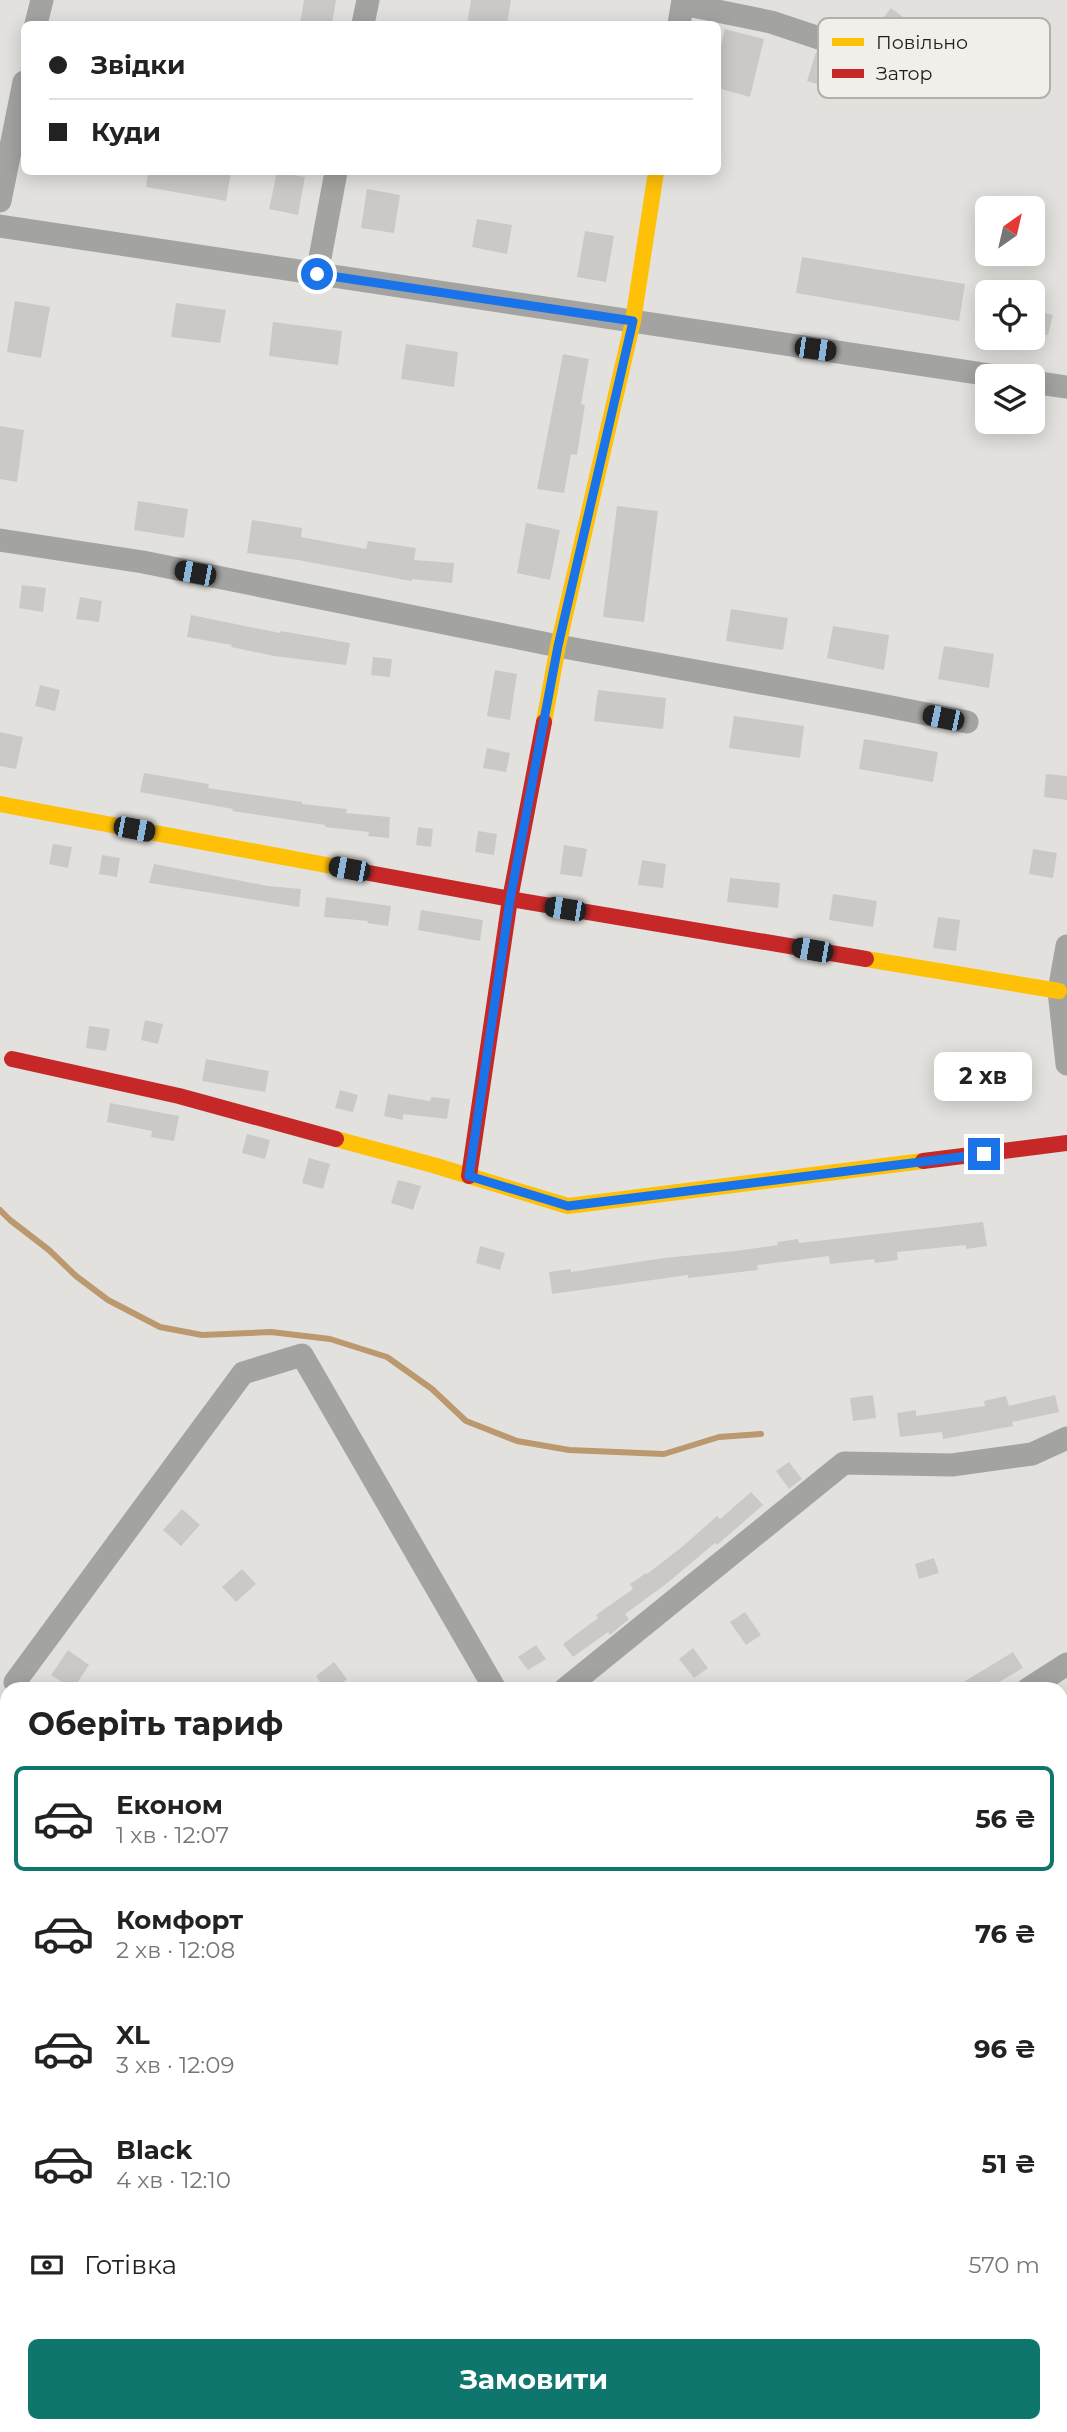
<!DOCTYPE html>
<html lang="uk">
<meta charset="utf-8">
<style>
:root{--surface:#fff;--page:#f2f2f2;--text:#222;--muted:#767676;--line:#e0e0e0;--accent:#0f766e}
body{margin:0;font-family:Montserrat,sans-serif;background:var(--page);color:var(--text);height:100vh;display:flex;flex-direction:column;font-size:26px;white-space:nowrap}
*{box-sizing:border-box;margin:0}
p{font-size:23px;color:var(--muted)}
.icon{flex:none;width:38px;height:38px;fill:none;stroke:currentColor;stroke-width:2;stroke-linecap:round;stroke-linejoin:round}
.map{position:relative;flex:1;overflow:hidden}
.sheet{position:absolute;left:0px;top:1682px;width:1068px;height:751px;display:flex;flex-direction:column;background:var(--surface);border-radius:21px 21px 0 0;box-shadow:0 4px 18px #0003}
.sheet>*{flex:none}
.banner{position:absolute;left:21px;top:21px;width:700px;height:154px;border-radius:10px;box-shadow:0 4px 18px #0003;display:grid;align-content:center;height:154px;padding:0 28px;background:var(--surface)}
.needle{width:46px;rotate:34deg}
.buttons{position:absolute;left:975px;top:196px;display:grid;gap:14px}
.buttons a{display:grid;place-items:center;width:70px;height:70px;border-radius:10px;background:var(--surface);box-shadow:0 4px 18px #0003;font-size:35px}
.end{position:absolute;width:32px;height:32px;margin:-16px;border:9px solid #1a73e8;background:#fff;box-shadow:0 0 0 4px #fff}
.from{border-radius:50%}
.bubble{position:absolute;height:49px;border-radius:10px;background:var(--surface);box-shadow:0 4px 18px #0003;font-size:23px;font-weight:700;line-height:49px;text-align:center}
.car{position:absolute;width:21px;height:42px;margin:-21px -10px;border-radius:9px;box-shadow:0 0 5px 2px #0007;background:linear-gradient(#222 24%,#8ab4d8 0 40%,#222 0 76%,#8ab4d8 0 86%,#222 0)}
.banner b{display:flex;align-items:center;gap:24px;height:66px;font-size:26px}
.banner b+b{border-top:2px solid var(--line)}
.banner i{width:18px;height:18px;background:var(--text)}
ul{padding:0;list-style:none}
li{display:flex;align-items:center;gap:21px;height:105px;margin:0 14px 10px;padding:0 14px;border:4px solid transparent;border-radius:10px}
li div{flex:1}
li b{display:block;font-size:26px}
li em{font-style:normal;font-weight:700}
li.current{border-color:var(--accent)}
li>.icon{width:63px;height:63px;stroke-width:1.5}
h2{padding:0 28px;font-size:32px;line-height:84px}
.pay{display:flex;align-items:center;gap:18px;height:77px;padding:0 28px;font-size:26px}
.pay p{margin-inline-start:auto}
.primary-button{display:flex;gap:14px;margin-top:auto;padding:14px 28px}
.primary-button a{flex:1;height:80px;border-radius:10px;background:var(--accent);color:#fff;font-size:28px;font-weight:700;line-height:80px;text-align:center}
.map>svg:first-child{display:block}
</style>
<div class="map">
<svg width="1067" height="2432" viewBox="0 0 1067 2432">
<rect width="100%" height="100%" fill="#e3e1de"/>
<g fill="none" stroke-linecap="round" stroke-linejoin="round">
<path stroke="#bb986e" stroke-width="6" d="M 0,1210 L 10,1220 L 49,1250 L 76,1276 L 108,1300 L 160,1327 L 202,1335 L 271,1332 L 330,1339 L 387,1357 L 432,1389 L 466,1421 L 517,1441 L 569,1450 L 664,1454 L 719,1437 L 761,1434"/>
</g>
<path fill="#cbc9c7" d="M 304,0 L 336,0 L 332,24 L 300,24 Z
M 471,0 L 511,0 L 507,24 L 467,24 Z
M 891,8 L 912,24 L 897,43 L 876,27 Z
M 725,29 L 764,39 L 750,97 L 718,88 L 718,59 Z
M 816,52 L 842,61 L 833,89 L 807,81 Z
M 148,172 L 231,172 L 226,201 L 146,187 Z
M 277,172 L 305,177 L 298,215 L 269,209 Z
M 367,189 L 400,195 L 394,233 L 361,228 Z
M 477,219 L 512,225 L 507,254 L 472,247 Z
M 585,231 L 614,236 L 606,282 L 577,277 Z
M 802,257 L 965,284 L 959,321 L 796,293 Z
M 15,301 L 50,307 L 41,358 L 7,352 Z
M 176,303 L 226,310 L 220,343 L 171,337 Z
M 1032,310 L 1053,315 L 1048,335 L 1032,332 Z
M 273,322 L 342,331 L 338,365 L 269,356 Z
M 406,344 L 458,352 L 454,387 L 401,379 Z
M 563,354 L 589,359 L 581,404 L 585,405 L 577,455 L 571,454 L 564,493 L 537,489 Z
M 0,426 L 24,430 L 17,482 L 0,479 Z
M 138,501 L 188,509 L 184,538 L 134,530 Z
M 617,506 L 658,511 L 644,622 L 603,617 Z
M 252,520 L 302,528 L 301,537 L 366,549 L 368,541 L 416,548 L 414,560 L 454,563 L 452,583 L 412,579 L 411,581 L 298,560 L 247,553 Z
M 526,523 L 560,530 L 550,580 L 517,573 Z
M 22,585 L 46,588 L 43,612 L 19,608 Z
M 80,597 L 102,601 L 99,622 L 76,619 Z
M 731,609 L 788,618 L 783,650 L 726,641 Z
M 191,615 L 280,633 L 281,631 L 350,643 L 346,665 L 274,656 L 231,647 L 232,645 L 187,637 Z
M 833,626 L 889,635 L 884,670 L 827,658 Z
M 944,646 L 994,654 L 989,688 L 938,679 Z
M 373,657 L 392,659 L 390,677 L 371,675 Z
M 495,670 L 517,674 L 510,720 L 487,716 Z
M 40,685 L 60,690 L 55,711 L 35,706 Z
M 598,690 L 666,698 L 663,729 L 594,721 Z
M 734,716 L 804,726 L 800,758 L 729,748 Z
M 0,732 L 23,737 L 16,769 L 0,766 Z
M 864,739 L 938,752 L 933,782 L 859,769 Z
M 487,748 L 510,753 L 506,772 L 483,768 Z
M 144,773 L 209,784 L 208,788 L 302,802 L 302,804 L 347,809 L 346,813 L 390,817 L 389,838 L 368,836 L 369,832 L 325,827 L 325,825 L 232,811 L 233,809 L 140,792 Z
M 1046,774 L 1067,776 L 1067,800 L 1044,797 Z
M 418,827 L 433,829 L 431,847 L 416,845 Z
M 478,831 L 497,834 L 494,855 L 475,852 Z
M 53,844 L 72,847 L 68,868 L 49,864 Z
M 564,845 L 587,849 L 582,877 L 560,874 Z
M 1033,849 L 1057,853 L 1053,878 L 1029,874 Z
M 102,855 L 120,858 L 117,877 L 99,874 Z
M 642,860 L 666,864 L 663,888 L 638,885 Z
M 154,864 L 268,886 L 301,889 L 299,907 L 149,883 Z
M 730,878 L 780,883 L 778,908 L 727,902 Z
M 833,894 L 877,901 L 873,927 L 829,920 Z
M 326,897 L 391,906 L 388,926 L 367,923 L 368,921 L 324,917 Z
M 421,910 L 483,920 L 480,941 L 418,930 Z
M 938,917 L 960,920 L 956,951 L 933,948 Z
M 145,1020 L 163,1024 L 158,1044 L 141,1040 Z
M 89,1026 L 110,1029 L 106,1051 L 86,1048 Z
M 206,1059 L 269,1071 L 265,1092 L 202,1081 Z
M 340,1090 L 358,1095 L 353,1112 L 335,1108 Z
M 388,1094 L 430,1101 L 431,1097 L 450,1099 L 447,1119 L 403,1114 L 403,1120 L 384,1116 Z
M 110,1103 L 179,1116 L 174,1141 L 151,1137 L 152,1131 L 107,1122 Z
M 247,1134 L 270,1140 L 265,1159 L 242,1153 Z
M 309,1158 L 330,1164 L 323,1189 L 302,1183 Z
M 398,1180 L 421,1186 L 413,1210 L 391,1203 Z
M 983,1222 L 987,1246 L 966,1249 L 966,1245 L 897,1252 L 898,1260 L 875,1263 L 874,1259 L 830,1264 L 829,1256 L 757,1265 L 758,1270 L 688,1278 L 688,1275 L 552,1294 L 549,1272 L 571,1269 L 571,1272 L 664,1258 L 735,1251 L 778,1245 L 777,1242 L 798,1239 L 799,1243 Z
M 480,1246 L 505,1253 L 500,1270 L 476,1263 Z
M 873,1395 L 876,1418 L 853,1421 L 850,1398 Z
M 1055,1395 L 1059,1412 L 1012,1422 L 1013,1426 L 943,1439 L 942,1432 L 900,1437 L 897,1413 L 916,1410 L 916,1416 L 985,1406 L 984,1401 L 1006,1396 L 1009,1406 Z
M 789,1462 L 802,1479 L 789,1489 L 776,1471 Z
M 751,1492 L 763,1505 L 717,1545 L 715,1543 L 666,1584 L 625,1614 L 629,1619 L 610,1635 L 608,1632 L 573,1657 L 563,1644 L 598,1618 L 596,1615 L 633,1589 L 630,1584 L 646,1573 L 647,1574 L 682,1547 L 717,1516 L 720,1519 Z
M 182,1509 L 200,1525 L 181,1546 L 163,1530 Z
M 934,1558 L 939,1573 L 919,1579 L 915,1564 Z
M 242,1569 L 256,1584 L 236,1602 L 222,1587 Z
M 745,1612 L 761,1635 L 746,1645 L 730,1622 Z
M 536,1645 L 546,1659 L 528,1670 L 518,1657 Z
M 693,1648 L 708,1668 L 694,1678 L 679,1659 Z
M 68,1650 L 89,1665 L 73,1689 L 51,1675 Z
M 1013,1652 L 1023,1668 L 987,1689 L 952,1689 Z
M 334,1662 L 347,1679 L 335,1689 L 325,1689 L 316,1676 Z"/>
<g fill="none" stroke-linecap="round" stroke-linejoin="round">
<path stroke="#a3a3a2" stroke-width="23" d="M 683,4 L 771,22 L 858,51
M 36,24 L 42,0
M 363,24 L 368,0
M 679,24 L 683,0
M 0,201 L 24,82
M 0,226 L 997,376
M 317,274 L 336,172
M 1032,382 L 1067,387
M 0,540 L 143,562 L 558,646 L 871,703 L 967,722
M 1067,946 L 1059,991 L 1067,1064
M 15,1682 L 243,1373 L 302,1355 L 495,1689
M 565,1689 L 844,1463 L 952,1465 L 1032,1454 L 1067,1438
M 1028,1689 L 1067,1664
M 0,1736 L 7,1726
M 1060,1950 L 1067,1946
M 0,1952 L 7,1957
M 0,2095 L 7,2106
M 1060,2251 L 1067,2247
M 210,2426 L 215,2432
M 627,2426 L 635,2432
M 878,2426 L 881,2432"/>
<path stroke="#ffc107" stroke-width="16" d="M 544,722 L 558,646 L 633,321 L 656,172
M 0,804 L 369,873
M 866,959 L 1059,991
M 336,1139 L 433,1165 L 568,1206 L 923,1161"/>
<path stroke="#c62828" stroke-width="16" d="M 369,873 L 510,899 L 866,959
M 12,1059 L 179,1096 L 336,1139
M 923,1161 L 1067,1143
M 469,1176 L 510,899 L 544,722"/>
</g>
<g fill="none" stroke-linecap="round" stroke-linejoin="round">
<path stroke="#1a73e8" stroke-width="9" d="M 317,274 L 633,321 L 558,646 L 510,900 L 469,1176 L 568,1206 L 984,1154"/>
</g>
<rect x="818" y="18" width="232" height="80" rx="10" fill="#f2eeea" stroke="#b3b0ac" stroke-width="2"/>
<rect x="832" y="38" width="32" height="8" fill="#ffc107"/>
<rect x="832" y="69" width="32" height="9" fill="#c62828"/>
<g font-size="19" fill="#201e1d">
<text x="876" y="49">Повільно</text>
<text x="876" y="80">Затор</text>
</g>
</svg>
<div class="buttons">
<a><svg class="needle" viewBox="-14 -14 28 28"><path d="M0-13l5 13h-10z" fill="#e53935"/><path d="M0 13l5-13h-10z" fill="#767676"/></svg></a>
<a><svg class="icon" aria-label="locate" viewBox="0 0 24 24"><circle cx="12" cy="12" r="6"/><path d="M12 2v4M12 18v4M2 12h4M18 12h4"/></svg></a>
<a><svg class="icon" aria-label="layers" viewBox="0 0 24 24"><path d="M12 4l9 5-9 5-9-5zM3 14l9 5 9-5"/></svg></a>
</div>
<i class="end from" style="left:317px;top:274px"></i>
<i class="end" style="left:984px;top:1154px"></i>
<div class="bubble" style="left:934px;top:1052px;width:98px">2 хв</div>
<i class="car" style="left:815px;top:349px;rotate:98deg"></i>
<i class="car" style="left:195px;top:573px;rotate:281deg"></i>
<i class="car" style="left:943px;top:718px;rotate:282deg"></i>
<i class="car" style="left:134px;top:829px;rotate:101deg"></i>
<i class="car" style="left:349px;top:869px;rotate:281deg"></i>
<i class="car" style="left:565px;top:909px;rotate:279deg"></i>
<i class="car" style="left:812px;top:950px;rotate:280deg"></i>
<div class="banner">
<b><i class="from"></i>Звідки</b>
<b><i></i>Куди</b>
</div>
<section class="sheet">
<h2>Оберіть тариф</h2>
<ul>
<li class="current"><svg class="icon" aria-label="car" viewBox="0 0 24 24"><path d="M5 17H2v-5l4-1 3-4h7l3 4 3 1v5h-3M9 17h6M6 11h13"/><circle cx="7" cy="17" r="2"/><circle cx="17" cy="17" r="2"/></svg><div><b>Економ</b><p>1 хв · 12:07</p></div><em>56 ₴</em></li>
<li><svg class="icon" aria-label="car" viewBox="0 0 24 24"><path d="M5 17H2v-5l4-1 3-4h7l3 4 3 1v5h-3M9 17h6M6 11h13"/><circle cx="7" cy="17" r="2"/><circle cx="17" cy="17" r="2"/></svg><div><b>Комфорт</b><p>2 хв · 12:08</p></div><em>76 ₴</em></li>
<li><svg class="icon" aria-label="car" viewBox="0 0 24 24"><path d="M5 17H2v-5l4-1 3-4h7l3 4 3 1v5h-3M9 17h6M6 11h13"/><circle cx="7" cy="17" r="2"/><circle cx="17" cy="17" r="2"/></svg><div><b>XL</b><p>3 хв · 12:09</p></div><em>96 ₴</em></li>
<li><svg class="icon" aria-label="car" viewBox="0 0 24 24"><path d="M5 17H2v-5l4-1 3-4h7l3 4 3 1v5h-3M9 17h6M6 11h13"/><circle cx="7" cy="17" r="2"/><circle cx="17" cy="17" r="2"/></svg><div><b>Black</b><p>4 хв · 12:10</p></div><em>51 ₴</em></li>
</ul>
<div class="pay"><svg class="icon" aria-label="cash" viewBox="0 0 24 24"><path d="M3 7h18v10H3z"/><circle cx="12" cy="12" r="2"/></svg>Готівка<p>570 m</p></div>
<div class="primary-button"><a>Замовити</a></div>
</section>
</div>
